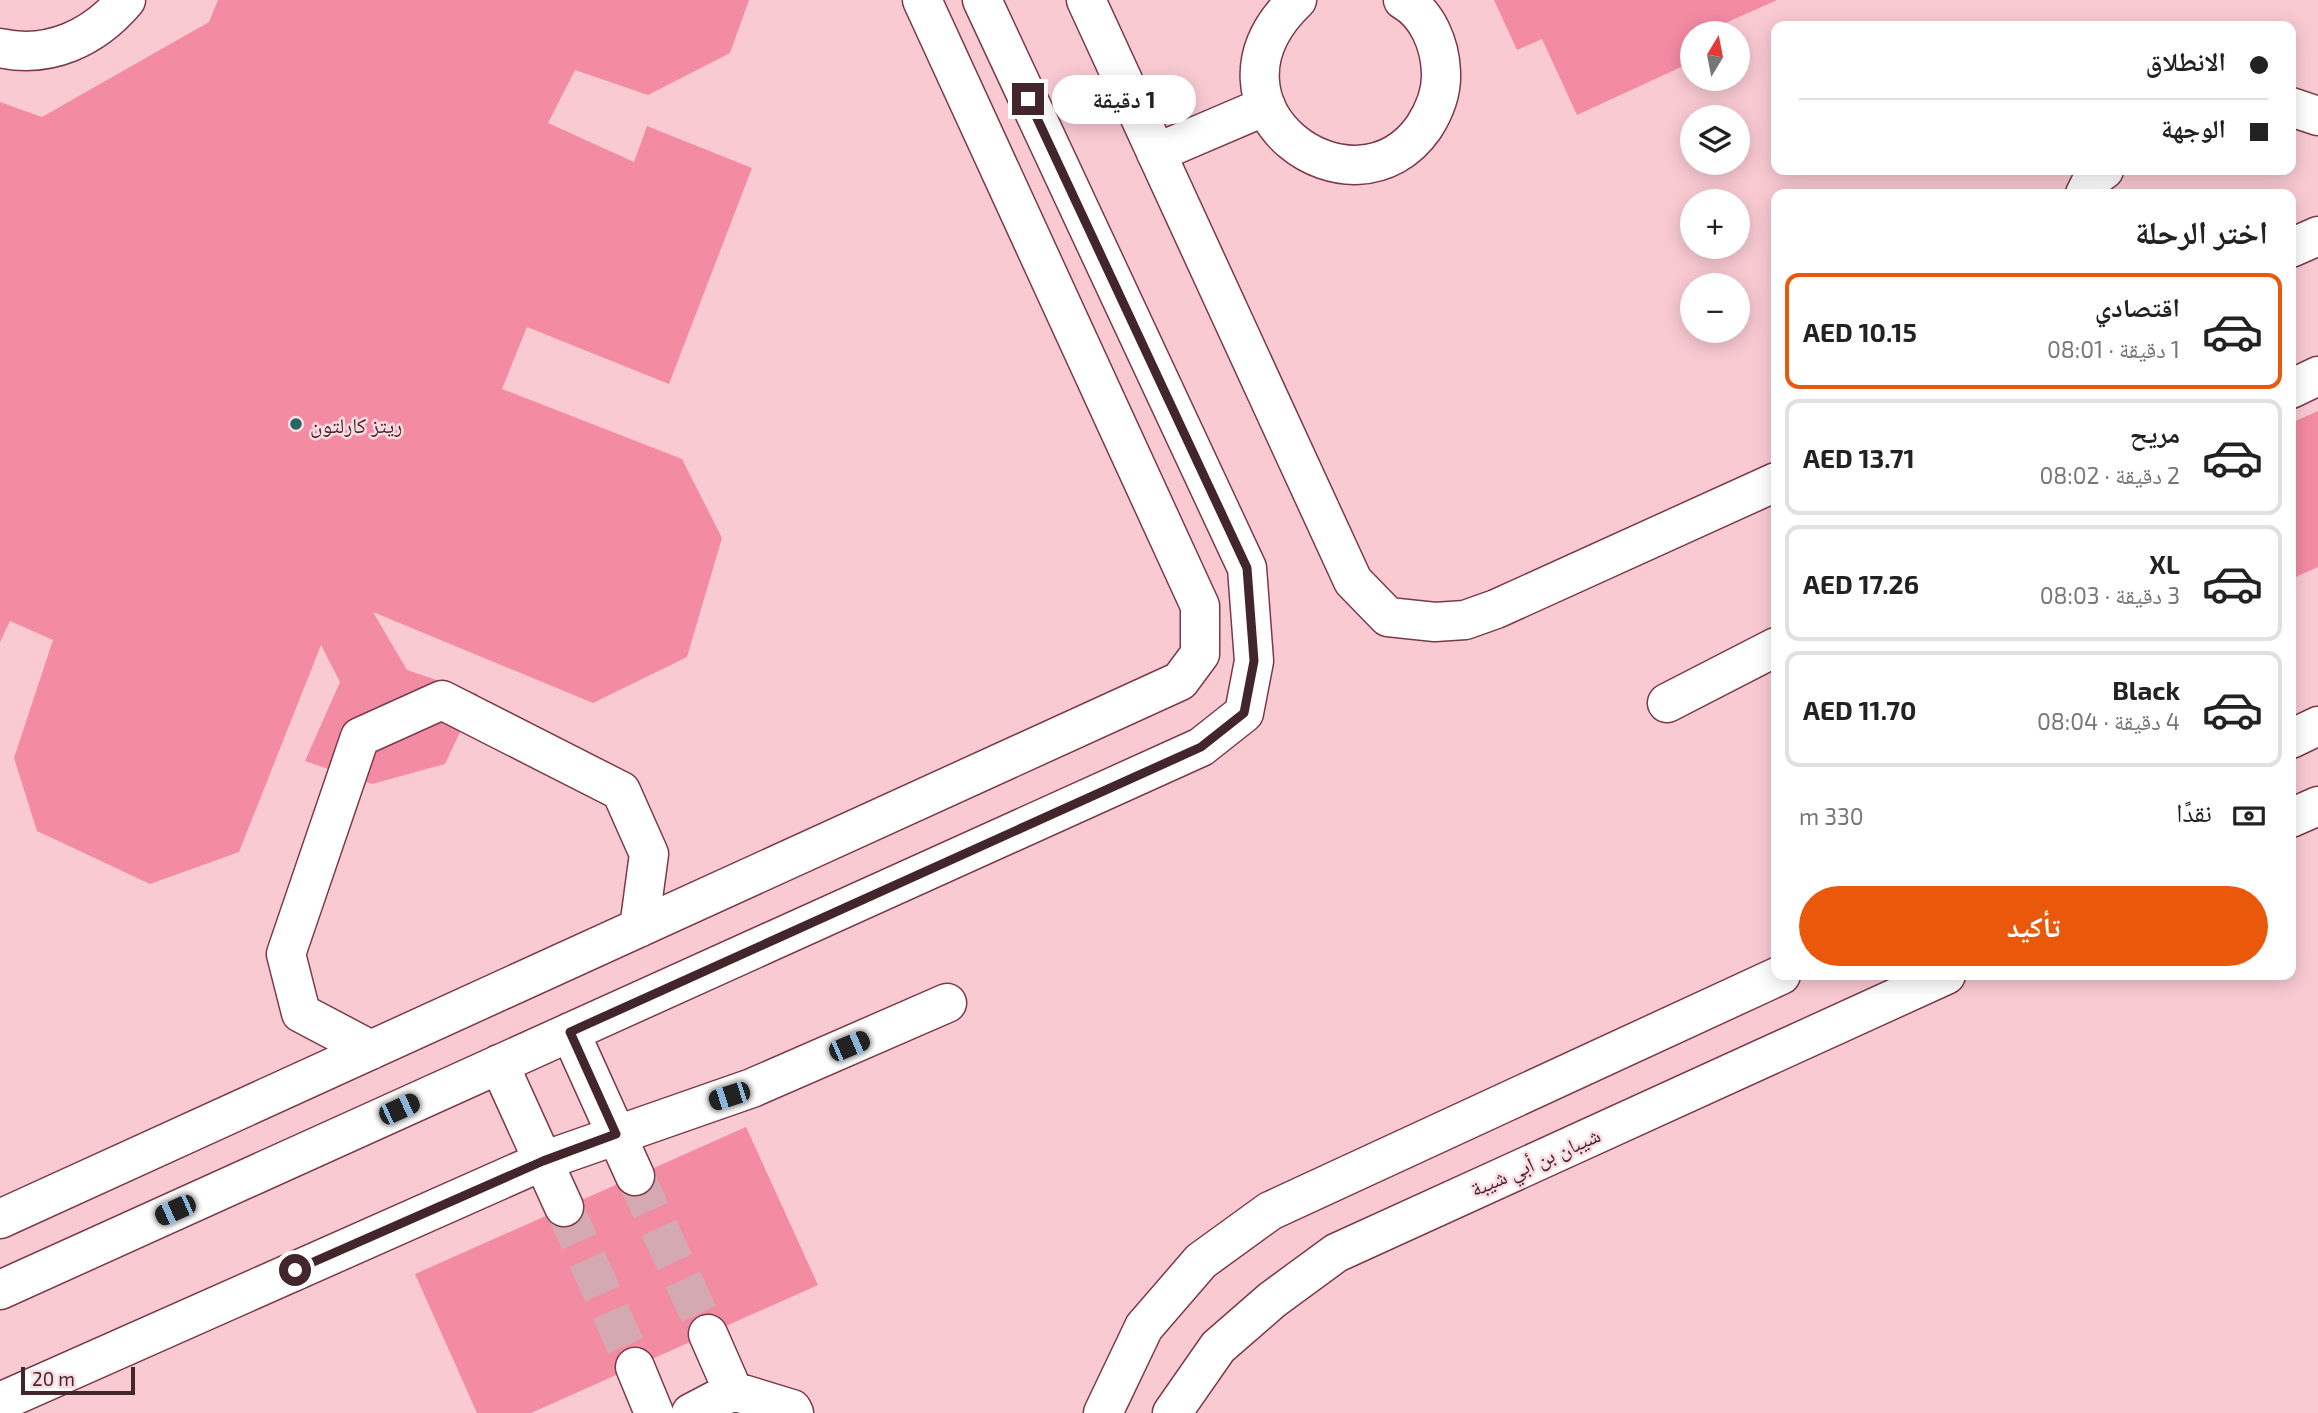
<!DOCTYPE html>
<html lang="ar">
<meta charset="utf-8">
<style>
:root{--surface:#fff;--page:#f2f2f2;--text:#222;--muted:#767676;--line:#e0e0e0;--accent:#ea580c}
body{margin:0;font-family:"Exo 2","Noto Naskh Arabic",sans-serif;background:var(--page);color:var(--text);direction:rtl;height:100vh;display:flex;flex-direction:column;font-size:26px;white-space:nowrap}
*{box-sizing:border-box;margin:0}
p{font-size:23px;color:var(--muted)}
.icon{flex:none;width:38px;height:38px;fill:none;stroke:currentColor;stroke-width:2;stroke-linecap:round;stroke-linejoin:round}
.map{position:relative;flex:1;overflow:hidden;direction:ltr}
.drawer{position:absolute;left:1771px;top:189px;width:525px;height:791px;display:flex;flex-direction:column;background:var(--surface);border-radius:14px;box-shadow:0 4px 18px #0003;direction:rtl}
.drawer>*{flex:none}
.guide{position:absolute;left:1771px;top:21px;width:525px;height:154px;border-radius:14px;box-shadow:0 4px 18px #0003;direction:rtl;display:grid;align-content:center;height:154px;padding:0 28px;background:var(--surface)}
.needle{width:46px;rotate:10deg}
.tools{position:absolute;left:1680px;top:21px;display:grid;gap:14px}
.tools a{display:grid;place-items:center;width:70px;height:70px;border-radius:50%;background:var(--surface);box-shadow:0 4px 18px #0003;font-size:35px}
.scale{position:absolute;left:21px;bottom:18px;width:114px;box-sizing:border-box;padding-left:7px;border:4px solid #43262c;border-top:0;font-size:19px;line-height:24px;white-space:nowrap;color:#43262c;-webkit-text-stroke:5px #fcdce2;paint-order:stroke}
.end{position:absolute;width:32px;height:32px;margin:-16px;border:9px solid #43262c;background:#fff;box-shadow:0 0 0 4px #fff}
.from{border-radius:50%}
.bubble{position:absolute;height:49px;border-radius:24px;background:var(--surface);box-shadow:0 4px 18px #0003;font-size:23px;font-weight:700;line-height:49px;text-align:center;direction:rtl}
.car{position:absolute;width:21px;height:42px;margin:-21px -10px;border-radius:9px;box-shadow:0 0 5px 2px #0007;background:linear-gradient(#222 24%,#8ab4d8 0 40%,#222 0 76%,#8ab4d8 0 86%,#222 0)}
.guide b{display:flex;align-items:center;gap:24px;height:66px;font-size:26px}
.guide b+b{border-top:2px solid var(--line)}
.guide i{width:18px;height:18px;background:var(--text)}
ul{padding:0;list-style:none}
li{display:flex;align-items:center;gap:21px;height:116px;margin:0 14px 10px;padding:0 14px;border:4px solid var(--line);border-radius:14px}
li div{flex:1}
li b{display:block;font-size:26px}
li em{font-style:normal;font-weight:700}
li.selected{border-color:var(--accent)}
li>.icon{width:63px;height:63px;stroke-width:1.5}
h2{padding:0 28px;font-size:32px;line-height:84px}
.pay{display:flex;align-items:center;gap:18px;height:77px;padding:0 28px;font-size:26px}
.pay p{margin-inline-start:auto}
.button{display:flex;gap:14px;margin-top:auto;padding:14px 28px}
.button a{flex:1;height:80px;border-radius:42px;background:var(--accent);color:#fff;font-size:28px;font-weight:700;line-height:80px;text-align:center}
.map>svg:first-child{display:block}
</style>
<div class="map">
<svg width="2318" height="1413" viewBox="0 0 2318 1413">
<rect width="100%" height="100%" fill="#facad3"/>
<path fill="#f38ba3" d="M 218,0 L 749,0 L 730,53 L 648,95 L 575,70 L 548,123 L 634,162 L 647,126 L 752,168 L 669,384 L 527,327 L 502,389 L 682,459 L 722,538 L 687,657 L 593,703 L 373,612 L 407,670 L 478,694 L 445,764 L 372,784 L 305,761 L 340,682 L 321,645 L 239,852 L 150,884 L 37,831 L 14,758 L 53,640 L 10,621 L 0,642 L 0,102 L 42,117 L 209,22 Z
M 1494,0 L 1777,0 L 1703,33 L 1692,33 L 1689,39 L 1692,62 L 1577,115 L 1542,39 L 1517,50 Z
M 2318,411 L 2318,567 L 2291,579 L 2291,423 Z
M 746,1127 L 818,1285 L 531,1413 L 477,1413 L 415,1274 Z"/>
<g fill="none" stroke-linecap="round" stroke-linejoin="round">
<path stroke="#d5a9b2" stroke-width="38" stroke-dasharray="38 19" stroke-linecap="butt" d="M 635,1176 L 708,1334
M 564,1207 L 635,1367"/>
<g stroke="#7a3a4a" stroke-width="41">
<path id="minor" d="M 1086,0 L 1353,581 L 1388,617 L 1435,622 L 1465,620 L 1496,609 L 1776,482
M 1297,0 C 1185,107 1354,228 1424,127 C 1435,110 1442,92 1441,72 C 1440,45 1428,14 1403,0
M 0,48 C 49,59 94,38 126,0
M 2291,107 L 2318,116
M 1156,153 L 1266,106
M 2085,194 L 2093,178 L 2104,170
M 2291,248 L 2318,236
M 2291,389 L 2318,376
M 1667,703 L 1776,647
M 2291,739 L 2318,726
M 2291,818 L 2318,806
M 570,1032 L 635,1176
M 371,1050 L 301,1013 L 286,954 L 360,737 L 442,700 L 621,791 L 649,854 L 639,928
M 499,1064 L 564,1207
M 0,1219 L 1180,681 L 1200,654 L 1200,606 L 922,0
M 0,1290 L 1201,747 L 1244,713 L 1254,661 L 1247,568 L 982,0
M 708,1334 L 733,1391
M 635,1367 L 654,1413
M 0,1402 L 543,1161 L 752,1088 L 947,1003
M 691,1413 L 733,1391 L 792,1409 L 794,1413
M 1103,1413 L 1144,1327 L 1201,1261 L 1270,1211 L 1781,975
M 1172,1413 L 1218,1347 L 1272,1300 L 1336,1253 L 1946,975"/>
</g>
<use href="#minor" stroke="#fff" stroke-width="38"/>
</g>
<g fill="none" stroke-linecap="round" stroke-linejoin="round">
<path stroke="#43262c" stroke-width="9" d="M 295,1270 L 543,1161 L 616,1134 L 570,1032 L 1201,747 L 1244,713 L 1254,661 L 1247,568 L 1028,99"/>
</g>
<circle fill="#206962" stroke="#fcdce2" stroke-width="2.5" cx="296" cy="424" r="7"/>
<g text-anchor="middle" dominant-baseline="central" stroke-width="5" stroke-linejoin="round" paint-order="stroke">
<g font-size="21" fill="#43262c" stroke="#fcdce2" text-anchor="start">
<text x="310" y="424">ريتز كارلتون</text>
</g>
<g font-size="21" fill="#43262c" stroke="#fcdce2">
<text transform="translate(1535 1161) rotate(-24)">شيبان بن أبي شيبة</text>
</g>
</g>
</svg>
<div class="tools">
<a><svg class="needle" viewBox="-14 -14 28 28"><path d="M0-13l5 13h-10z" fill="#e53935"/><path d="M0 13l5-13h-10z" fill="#767676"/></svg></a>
<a><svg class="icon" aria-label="layers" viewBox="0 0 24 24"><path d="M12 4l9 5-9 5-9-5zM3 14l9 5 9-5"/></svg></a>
<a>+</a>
<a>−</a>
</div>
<div class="scale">20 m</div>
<i class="end from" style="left:295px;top:1270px"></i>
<i class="end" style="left:1028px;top:99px"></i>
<div class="bubble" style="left:1052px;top:75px;width:144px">1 دقيقة</div>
<i class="car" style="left:849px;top:1046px;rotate:67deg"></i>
<i class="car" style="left:729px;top:1096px;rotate:252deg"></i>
<i class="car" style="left:399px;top:1109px;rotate:65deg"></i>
<i class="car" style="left:175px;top:1210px;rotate:246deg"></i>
<div class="guide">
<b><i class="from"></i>الانطلاق</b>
<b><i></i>الوجهة</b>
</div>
<section class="drawer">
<h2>اختر الرحلة</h2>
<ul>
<li class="selected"><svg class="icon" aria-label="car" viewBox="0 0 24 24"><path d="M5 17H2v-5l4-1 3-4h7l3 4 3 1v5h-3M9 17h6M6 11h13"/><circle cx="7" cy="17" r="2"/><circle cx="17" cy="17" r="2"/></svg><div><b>اقتصادي</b><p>1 دقيقة · 08:01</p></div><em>AED 10.15</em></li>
<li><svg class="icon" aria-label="car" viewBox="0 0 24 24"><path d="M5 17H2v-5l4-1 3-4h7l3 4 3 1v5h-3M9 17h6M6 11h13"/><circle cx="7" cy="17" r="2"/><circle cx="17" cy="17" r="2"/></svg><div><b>مريح</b><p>2 دقيقة · 08:02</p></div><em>AED 13.71</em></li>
<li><svg class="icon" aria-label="car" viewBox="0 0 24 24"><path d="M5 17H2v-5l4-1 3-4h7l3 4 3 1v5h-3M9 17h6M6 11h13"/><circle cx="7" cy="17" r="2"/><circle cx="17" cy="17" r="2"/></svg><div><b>XL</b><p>3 دقيقة · 08:03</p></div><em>AED 17.26</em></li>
<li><svg class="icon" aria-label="car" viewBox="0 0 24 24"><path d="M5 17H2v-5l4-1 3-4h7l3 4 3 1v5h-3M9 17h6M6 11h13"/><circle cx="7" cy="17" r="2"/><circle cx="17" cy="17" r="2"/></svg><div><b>Black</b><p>4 دقيقة · 08:04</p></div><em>AED 11.70</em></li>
</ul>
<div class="pay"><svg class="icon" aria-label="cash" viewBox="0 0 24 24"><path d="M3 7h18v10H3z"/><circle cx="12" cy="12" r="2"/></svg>نقدًا<p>330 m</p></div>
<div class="button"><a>تأكيد</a></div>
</section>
</div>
